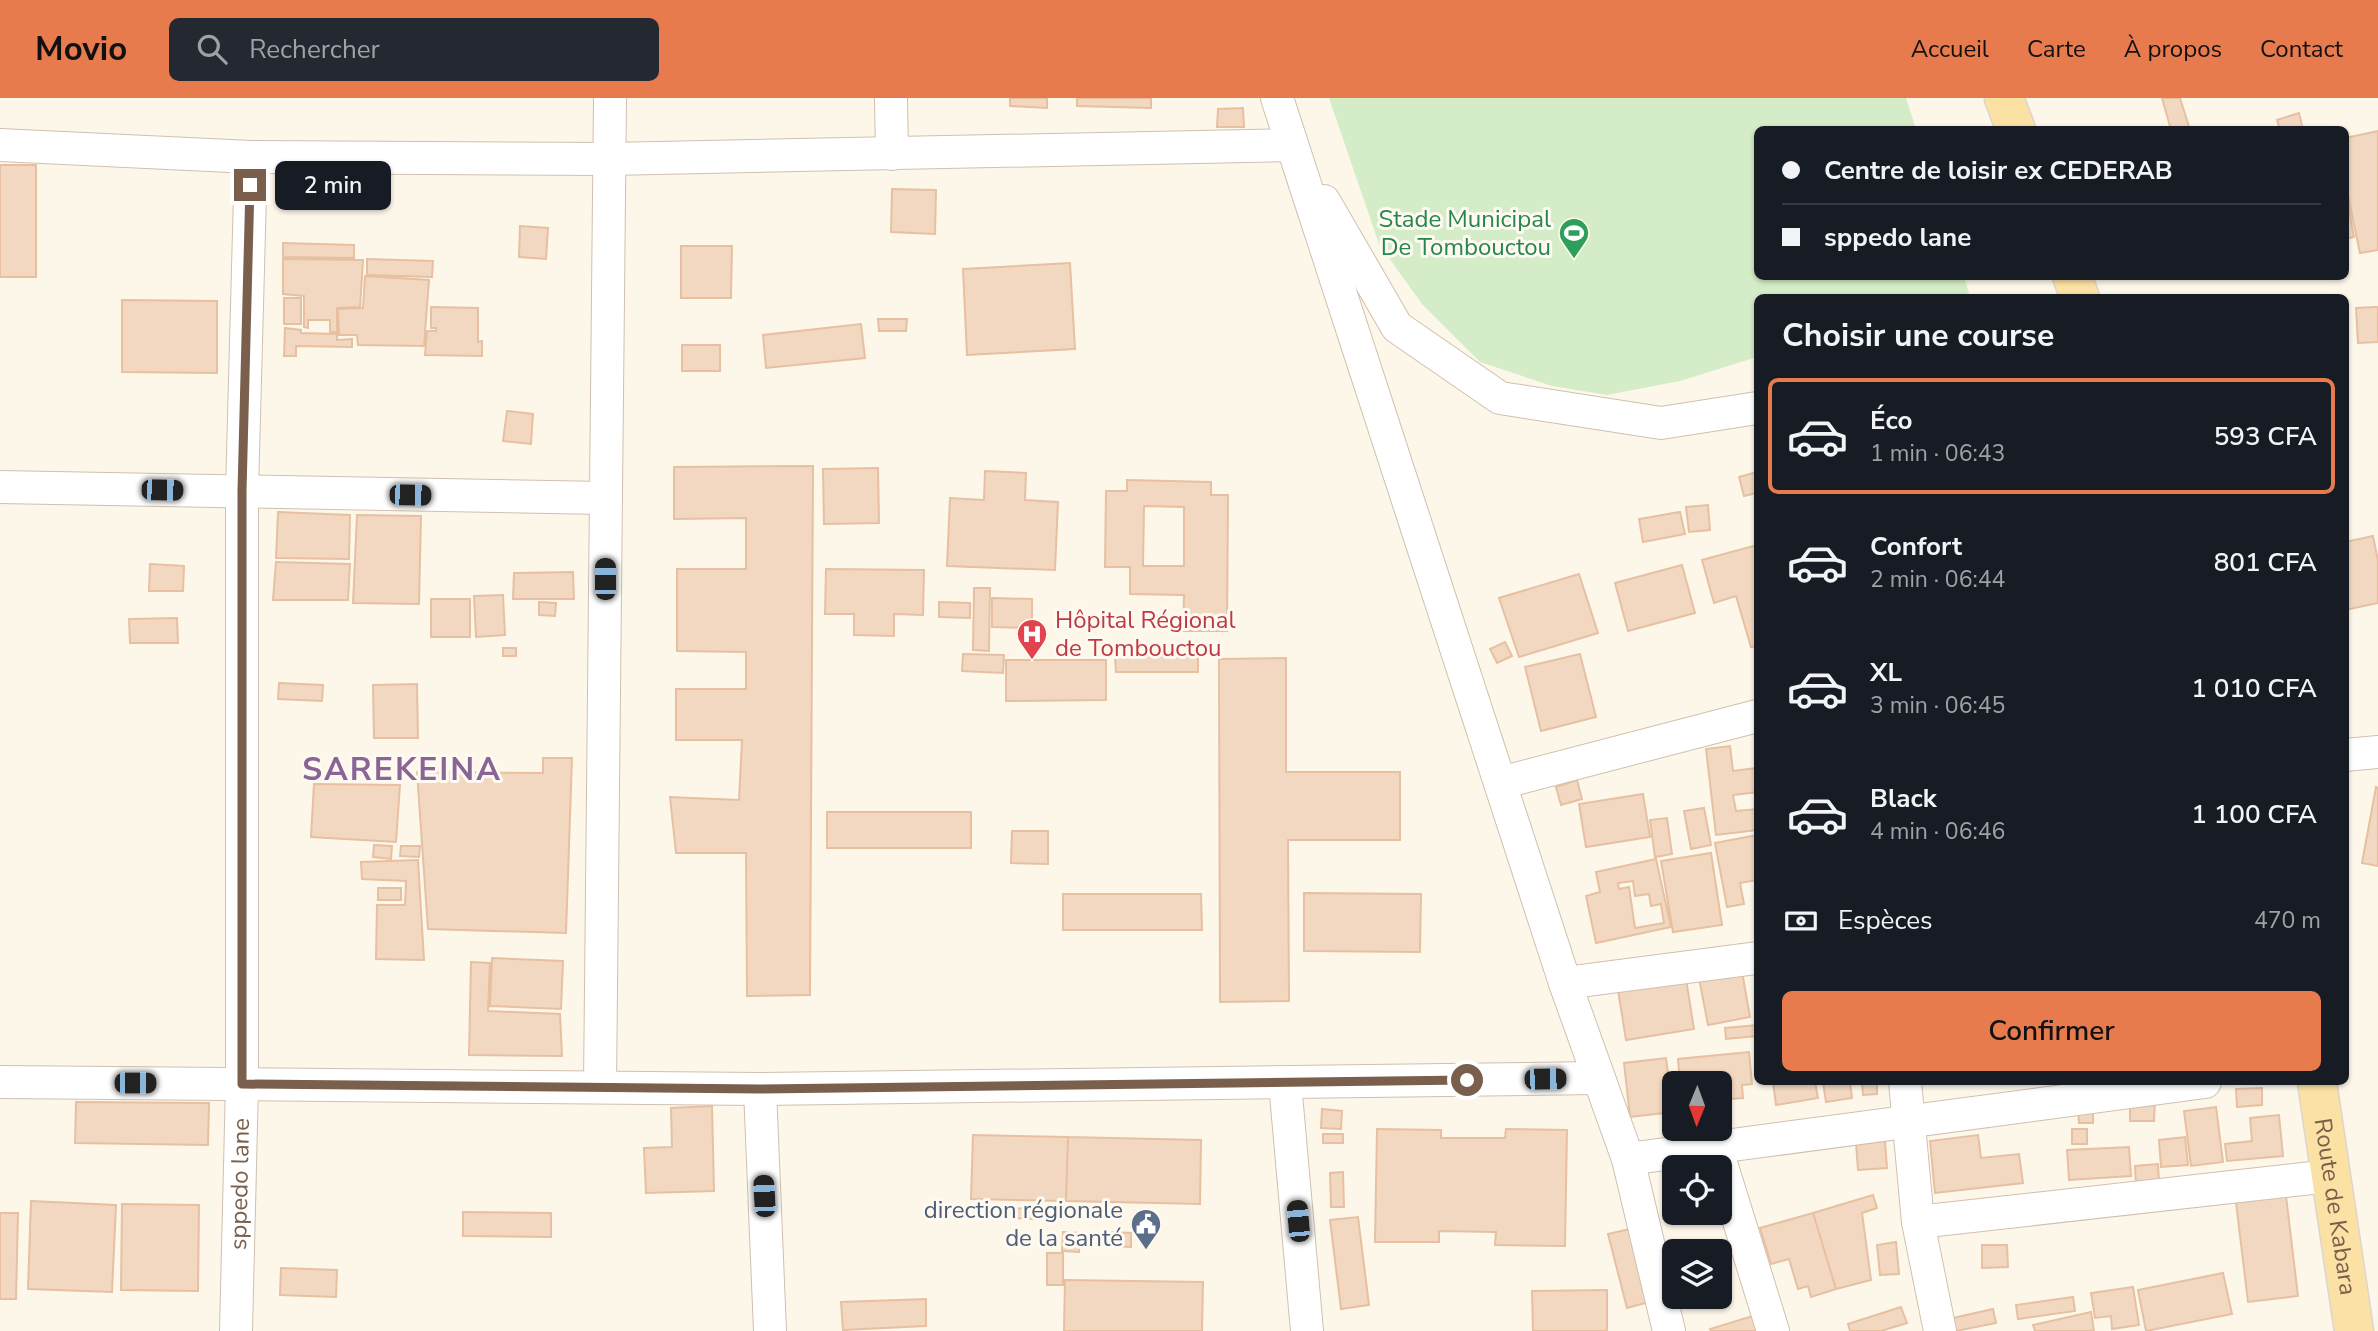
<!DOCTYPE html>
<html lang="fr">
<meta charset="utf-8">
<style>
:root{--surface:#171b24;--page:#242831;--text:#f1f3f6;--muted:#9ea1a6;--line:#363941;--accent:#e87b4e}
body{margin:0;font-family:"Nunito Sans",sans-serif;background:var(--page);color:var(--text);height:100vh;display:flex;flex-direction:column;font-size:26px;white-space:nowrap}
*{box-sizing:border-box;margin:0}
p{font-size:23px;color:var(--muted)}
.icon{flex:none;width:38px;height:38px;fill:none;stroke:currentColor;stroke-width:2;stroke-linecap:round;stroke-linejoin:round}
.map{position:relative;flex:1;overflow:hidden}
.panel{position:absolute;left:1754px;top:196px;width:595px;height:791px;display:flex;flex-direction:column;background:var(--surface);border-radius:10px;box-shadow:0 2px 5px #0004}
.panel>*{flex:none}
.banner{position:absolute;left:1754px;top:28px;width:595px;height:154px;border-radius:10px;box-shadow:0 2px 5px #0004;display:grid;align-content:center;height:154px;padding:0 28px;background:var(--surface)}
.needle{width:46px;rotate:181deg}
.controls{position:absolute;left:1662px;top:973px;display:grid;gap:14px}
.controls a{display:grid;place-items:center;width:70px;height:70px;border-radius:10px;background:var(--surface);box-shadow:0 2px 5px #0004;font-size:35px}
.end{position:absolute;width:32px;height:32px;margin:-16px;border:9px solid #795f4c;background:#fff;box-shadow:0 0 0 4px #fff}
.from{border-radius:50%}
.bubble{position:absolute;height:49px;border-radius:10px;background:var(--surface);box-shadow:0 2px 5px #0004;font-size:23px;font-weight:600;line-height:49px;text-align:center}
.car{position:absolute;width:21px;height:42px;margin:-21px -10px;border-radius:9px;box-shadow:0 0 5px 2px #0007;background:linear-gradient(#222 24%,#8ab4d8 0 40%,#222 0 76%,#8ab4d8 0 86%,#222 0)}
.banner b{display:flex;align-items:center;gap:24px;height:66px;font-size:26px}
.banner b+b{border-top:2px solid var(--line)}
.banner i{width:18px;height:18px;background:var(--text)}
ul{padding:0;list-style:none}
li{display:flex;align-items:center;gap:21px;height:116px;margin:0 14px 10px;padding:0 14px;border:4px solid transparent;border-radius:10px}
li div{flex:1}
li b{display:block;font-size:26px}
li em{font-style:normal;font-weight:600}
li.on{border-color:var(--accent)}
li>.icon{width:63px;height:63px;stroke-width:1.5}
h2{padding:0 28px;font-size:32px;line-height:84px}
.pay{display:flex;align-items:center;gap:18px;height:77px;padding:0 28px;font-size:26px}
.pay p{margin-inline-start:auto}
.cta{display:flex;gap:14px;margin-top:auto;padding:14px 28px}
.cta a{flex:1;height:80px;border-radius:10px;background:var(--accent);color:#111;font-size:28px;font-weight:600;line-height:80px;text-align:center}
header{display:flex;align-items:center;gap:42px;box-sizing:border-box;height:98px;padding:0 35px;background:var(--accent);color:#111}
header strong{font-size:33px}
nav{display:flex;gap:38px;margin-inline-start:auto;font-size:24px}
.search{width:490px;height:63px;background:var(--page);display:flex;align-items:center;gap:18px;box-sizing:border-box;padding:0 24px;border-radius:10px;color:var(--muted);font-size:26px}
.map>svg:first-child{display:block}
</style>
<header>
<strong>Movio</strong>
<div class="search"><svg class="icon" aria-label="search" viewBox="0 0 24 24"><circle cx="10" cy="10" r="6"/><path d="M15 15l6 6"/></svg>Rechercher</div>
<nav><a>Accueil</a><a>Carte</a><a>À propos</a><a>Contact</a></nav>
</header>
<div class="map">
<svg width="2378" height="1233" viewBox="0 0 2378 1233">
<rect width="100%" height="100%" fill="#fdf7ea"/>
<path fill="#d4ecc7" d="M 1329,0 L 1906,0 L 1916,31 L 1757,32 L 1757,178 L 1964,179 L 1969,195 L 1954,200 L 1757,200 L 1757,259 L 1680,283 L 1607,297 L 1552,288 L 1480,264 L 1422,206 L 1379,146 Z"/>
<path fill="#f3d8c1" stroke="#e6c0a1" stroke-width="2" fill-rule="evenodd" d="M 1010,0 L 1047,0 L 1047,10 L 1010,8 Z
M 1077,0 L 1151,0 L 1151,10 L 1077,8 Z
M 2162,0 L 2180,0 L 2190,32 L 2171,32 Z
M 1243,10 L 1244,29 L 1217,29 L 1218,11 Z
M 2299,15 L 2303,32 L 2280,32 L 2277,22 Z
M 2378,33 L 2378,152 L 2360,155 L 2345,83 L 2345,40 Z
M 0,67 L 36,67 L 36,179 L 0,179 Z
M 892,91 L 936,92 L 935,136 L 891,134 Z
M 2345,91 L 2354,139 L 2345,141 Z
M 520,128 L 548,130 L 546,161 L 519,159 Z
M 283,145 L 354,147 L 354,160 L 283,159 Z
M 681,148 L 732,148 L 731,200 L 681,200 Z
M 283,161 L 363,162 L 360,209 L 337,210 L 337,234 L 330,234 L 330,222 L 308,222 L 308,230 L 304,229 L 304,198 L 283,196 Z
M 367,161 L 433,163 L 432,179 L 367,177 Z
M 1070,165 L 1075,251 L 967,257 L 963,171 Z
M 365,178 L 429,182 L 424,248 L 358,247 L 357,237 L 339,237 L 338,211 L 363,210 Z
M 284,200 L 301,200 L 301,226 L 284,226 Z
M 122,202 L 217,203 L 217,275 L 122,274 Z
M 431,209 L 478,210 L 478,244 L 482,243 L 482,258 L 425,257 L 427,233 L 436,233 L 436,230 L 431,230 Z
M 2375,209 L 2378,209 L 2378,244 L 2358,245 L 2356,210 Z
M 878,221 L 907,221 L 906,233 L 879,233 Z
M 861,226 L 865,260 L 766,270 L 763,237 Z
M 285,230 L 301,232 L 301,235 L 337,236 L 337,242 L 352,241 L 352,249 L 296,248 L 296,258 L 284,258 Z
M 682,247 L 720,247 L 720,273 L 682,273 Z
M 507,313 L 533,316 L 531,346 L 503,343 Z
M 813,368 L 810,897 L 747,898 L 746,755 L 676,755 L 670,699 L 739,702 L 742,642 L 676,642 L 676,591 L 746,591 L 746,554 L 677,553 L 677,471 L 746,471 L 746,420 L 674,421 L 674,369 Z
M 878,370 L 879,425 L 824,426 L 823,371 Z
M 985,373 L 1026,375 L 1025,402 L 1058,404 L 1055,472 L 947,468 L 950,400 L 984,402 Z
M 1757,374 L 1757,395 L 1744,398 L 1739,379 Z
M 1127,382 L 1211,384 L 1211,397 L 1228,397 L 1227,533 L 1183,533 L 1184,497 L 1130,496 L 1130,469 L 1105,469 L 1106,393 L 1127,393 ZM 1144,408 L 1184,409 L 1184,468 L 1143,468 Z
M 1708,407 L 1710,432 L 1689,434 L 1686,409 Z
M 278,414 L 350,417 L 349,461 L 276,460 Z
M 1680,414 L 1685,436 L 1643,444 L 1639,421 Z
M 357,417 L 421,418 L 419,506 L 353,505 Z
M 2373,438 L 2378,463 L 2378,505 L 2345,512 L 2345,444 Z
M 1757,447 L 1757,548 L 1751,549 L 1736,498 L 1714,505 L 1702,462 Z
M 276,464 L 350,466 L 348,502 L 273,502 Z
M 150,466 L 184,468 L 183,493 L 149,493 Z
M 1682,467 L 1695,515 L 1628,533 L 1615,485 Z
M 826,471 L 924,472 L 923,517 L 894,516 L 894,538 L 854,537 L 854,516 L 825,516 Z
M 573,474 L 574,501 L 513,501 L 514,475 Z
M 1579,476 L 1598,535 L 1519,559 L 1499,500 Z
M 974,490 L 990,490 L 989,553 L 973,552 Z
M 503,497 L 505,537 L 476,539 L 474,498 Z
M 992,500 L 1032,501 L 1032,530 L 992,529 Z
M 431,501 L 470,501 L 470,539 L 431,539 Z
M 539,504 L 556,505 L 555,518 L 539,517 Z
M 939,504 L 970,505 L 970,520 L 939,519 Z
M 177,520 L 178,545 L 130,545 L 129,521 Z
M 1505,544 L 1512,558 L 1497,565 L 1490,551 Z
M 503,550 L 516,550 L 516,558 L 503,558 Z
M 963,556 L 1004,557 L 1003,575 L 962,573 Z
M 1580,556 L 1596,619 L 1541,633 L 1525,569 Z
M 1115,558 L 1198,559 L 1198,574 L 1116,574 Z
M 1286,560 L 1286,674 L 1400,674 L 1400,742 L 1288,742 L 1289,903 L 1220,904 L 1219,561 Z
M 1006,562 L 1106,562 L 1106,602 L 1006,603 Z
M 279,585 L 323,587 L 322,603 L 278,601 Z
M 417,586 L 418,640 L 374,640 L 373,587 Z
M 1730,648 L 1733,673 L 1757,670 L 1757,694 L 1733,697 L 1736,713 L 1757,711 L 1757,732 L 1716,737 L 1706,651 Z
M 543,660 L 572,660 L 566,835 L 428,831 L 417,674 L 543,675 Z
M 1577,682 L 1582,701 L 1561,707 L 1556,689 Z
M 314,686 L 400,687 L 396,744 L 311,739 Z
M 2376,689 L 2378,690 L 2378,768 L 2362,765 Z
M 1643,696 L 1650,739 L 1586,749 L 1579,706 Z
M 1704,710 L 1711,747 L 1691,751 L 1684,713 Z
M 827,714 L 971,714 L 971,750 L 827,750 Z
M 1667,720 L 1672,756 L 1655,759 L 1650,722 Z
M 1012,733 L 1048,733 L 1048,766 L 1011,765 Z
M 1757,737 L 1757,782 L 1740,785 L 1744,806 L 1727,809 L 1715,745 Z
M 374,747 L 392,748 L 391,761 L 373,759 Z
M 401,748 L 420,748 L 419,759 L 400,758 Z
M 1711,755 L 1722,827 L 1673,834 L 1661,763 Z
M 1656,761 L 1671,829 L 1596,845 L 1586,798 L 1600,794 L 1596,774 ZM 1633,783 L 1635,798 L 1649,796 L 1651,808 L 1661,806 L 1664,825 L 1635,830 L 1629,789 L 1619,791 L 1618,785 Z
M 418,762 L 424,862 L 376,861 L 377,807 L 405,807 L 406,783 L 362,781 L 361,764 Z
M 378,790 L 401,790 L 401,802 L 378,802 Z
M 1304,795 L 1421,796 L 1420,854 L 1304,853 Z
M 1063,796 L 1201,796 L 1202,832 L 1063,832 Z
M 492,860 L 563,863 L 561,911 L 490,908 Z
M 471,864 L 490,865 L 488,913 L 560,916 L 562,958 L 469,957 Z
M 1741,868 L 1750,919 L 1708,927 L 1698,875 Z
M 1686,881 L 1694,931 L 1626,942 L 1618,892 Z
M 1757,927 L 1757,938 L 1726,941 L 1725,930 Z
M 1749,954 L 1752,986 L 1742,987 L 1743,1000 L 1720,1002 L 1720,985 L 1680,985 L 1678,961 Z
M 1666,960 L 1673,1014 L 1630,1019 L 1624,965 Z
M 1773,984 L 1815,984 L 1818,1000 L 1776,1007 Z
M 1823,984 L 1850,984 L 1852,1000 L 1826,1004 Z
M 1862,984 L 1877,984 L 1877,996 L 1863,997 Z
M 2262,990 L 2262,1007 L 2237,1009 L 2236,991 Z
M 2130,1000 L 2155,1001 L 2154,1023 L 2130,1023 Z
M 76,1004 L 209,1005 L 208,1047 L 75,1045 Z
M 712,1008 L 714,1093 L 646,1095 L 644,1050 L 672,1049 L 671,1010 Z
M 2216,1009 L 2223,1064 L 2191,1068 L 2184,1013 Z
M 2078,1010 L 2093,1010 L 2093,1025 L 2079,1025 Z
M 1322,1011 L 1342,1013 L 1341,1031 L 1321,1030 Z
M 2279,1017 L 2283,1058 L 2227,1063 L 2225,1046 L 2252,1043 L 2250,1020 Z
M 1377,1031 L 1441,1032 L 1441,1040 L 1505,1040 L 1506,1031 L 1567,1032 L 1565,1148 L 1495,1147 L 1496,1134 L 1439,1133 L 1439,1144 L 1375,1144 Z
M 2072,1031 L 2087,1031 L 2087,1046 L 2072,1046 Z
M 1323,1036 L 1343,1036 L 1343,1045 L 1323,1045 Z
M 973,1037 L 1068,1039 L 1066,1103 L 971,1101 Z
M 1978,1037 L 1981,1060 L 2019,1056 L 2023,1085 L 1935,1095 L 1930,1043 Z
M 1068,1039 L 1201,1042 L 1200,1106 L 1066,1103 Z
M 2185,1039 L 2188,1067 L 2161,1069 L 2159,1042 Z
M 1885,1043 L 1887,1070 L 1858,1072 L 1856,1045 Z
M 2129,1049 L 2131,1078 L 2069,1082 L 2067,1052 Z
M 2158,1066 L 2159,1085 L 2136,1087 L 2135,1068 Z
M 1343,1074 L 1344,1109 L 1331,1109 L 1330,1075 Z
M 1873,1097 L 1877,1110 L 1862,1115 L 1871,1182 L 1836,1191 L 1813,1115 Z
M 2286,1098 L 2298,1198 L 2248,1204 L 2236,1104 Z
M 1675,1100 L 1675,1115 L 1717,1116 L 1669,1125 L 1665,1102 Z
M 31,1103 L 116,1107 L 112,1194 L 28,1191 Z
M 122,1106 L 199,1107 L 198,1193 L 121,1192 Z
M 1011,1110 L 1035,1111 L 1035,1121 L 1011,1120 Z
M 463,1114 L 551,1115 L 551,1139 L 463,1138 Z
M 0,1115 L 18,1115 L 16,1201 L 0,1201 Z
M 1813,1115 L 1836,1191 L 1811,1199 L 1808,1188 L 1798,1191 L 1789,1161 L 1771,1166 L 1760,1130 Z
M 1358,1119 L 1369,1207 L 1341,1211 L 1330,1122 Z
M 1630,1131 L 1649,1204 L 1627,1210 L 1608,1136 Z
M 1063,1134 L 1080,1135 L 1079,1154 L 1062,1153 Z
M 1112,1134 L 1131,1135 L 1131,1149 L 1112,1148 Z
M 1896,1144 L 1899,1176 L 1880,1177 L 1877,1147 Z
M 1982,1147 L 2007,1147 L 2008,1169 L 1982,1170 Z
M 1047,1155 L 1063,1155 L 1063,1187 L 1047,1187 Z
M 281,1170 L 337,1172 L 336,1199 L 280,1197 Z
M 2223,1175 L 2232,1216 L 2146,1233 L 2138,1192 Z
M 1065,1182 L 1203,1184 L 1202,1233 L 1064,1233 Z
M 2133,1189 L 2139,1227 L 2112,1231 L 2111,1218 L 2095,1220 L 2091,1195 Z
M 1607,1192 L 1607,1233 L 1533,1233 L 1532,1193 Z
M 2073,1199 L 2075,1213 L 2018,1221 L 2016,1207 Z
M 926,1201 L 926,1228 L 843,1232 L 841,1204 Z
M 1901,1209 L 1907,1225 L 1881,1233 L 1850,1233 L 1848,1226 Z
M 1993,1211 L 1996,1225 L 1956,1233 L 1953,1220 Z
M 2091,1214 L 2094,1233 L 2035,1233 L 2033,1227 Z
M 1759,1216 L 1765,1233 L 1711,1233 L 1710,1231 Z"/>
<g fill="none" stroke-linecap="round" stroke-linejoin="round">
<g stroke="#d0c0ae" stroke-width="34">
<g id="minor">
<path d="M 891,0 L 892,56"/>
<path d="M 1277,0 L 1565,885 L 1628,1061 L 1669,1233"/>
<path d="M 0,47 L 251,59 L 609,61 L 1292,47"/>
<path d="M 1324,103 L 1397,229 L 1500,300 L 1661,325 L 1757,310"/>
<path d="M 0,389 L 605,400"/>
<path d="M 2345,657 L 2378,654"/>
<path d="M 1500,685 L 1757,618"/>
<path d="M 1565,885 L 1757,860"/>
<path d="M 0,984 L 760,991 L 1597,980"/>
<path d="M 1905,984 L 1918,1124 L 1940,1233"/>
<path d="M 1285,985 L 1307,1233"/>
<path d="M 600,989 L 610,0"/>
<path d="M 760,991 L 770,1233"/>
<path d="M 1716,1049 L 1773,1233"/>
<path d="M 1628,1061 L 2205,984"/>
<path d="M 1918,1124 L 2330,1078"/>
<path id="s1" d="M 236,1233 L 242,986 L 242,393 L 251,59"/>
</g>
</g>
<g stroke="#dcd5d0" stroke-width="41">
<g id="major">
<path d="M 2004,0 L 2016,32"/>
<path d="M 2072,178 L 2080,200"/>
<path id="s2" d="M 2317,984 L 2354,1233"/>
</g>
</g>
<use href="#minor" stroke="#fff" stroke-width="32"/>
<use href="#major" stroke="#fbe1a3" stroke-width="38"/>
</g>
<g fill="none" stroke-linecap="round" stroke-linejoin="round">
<path stroke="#795f4c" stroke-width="9" d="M 250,87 L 242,393 L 242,986 L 760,991 L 1467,982"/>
</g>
<defs>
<g id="stadium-pin" transform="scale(1.575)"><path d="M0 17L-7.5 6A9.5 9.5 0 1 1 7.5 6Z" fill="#2e9e5b" stroke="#fffaf1"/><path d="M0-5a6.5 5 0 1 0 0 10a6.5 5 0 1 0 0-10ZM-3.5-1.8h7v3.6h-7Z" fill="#fff"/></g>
<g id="hospital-pin" transform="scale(1.575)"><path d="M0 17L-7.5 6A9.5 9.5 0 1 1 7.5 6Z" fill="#e0444e" stroke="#fffaf1"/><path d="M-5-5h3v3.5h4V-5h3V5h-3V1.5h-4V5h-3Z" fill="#fff"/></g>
<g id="civic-pin" transform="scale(1.575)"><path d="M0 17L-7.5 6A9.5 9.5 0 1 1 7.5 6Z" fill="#5c6f8a" stroke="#fffaf1"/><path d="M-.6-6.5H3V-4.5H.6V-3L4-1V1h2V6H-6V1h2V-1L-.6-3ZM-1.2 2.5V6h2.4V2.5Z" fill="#fff"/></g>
</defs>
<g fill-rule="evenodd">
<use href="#stadium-pin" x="1574" y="135"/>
<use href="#hospital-pin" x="1032" y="536"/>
<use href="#civic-pin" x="1146" y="1126"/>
</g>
<g text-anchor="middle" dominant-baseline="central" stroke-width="6" stroke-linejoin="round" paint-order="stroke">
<g font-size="24" fill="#27864d" stroke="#fffaf1" text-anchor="end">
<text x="1551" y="121">Stade Municipal<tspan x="1551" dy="28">De Tombouctou</tspan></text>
</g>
<g font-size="24" fill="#be3a42" stroke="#fffaf1" text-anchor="start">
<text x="1055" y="522">Hôpital Régional<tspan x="1055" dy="28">de Tombouctou</tspan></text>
</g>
<g font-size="24" fill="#795f4c" stroke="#fffaf1">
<text stroke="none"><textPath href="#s1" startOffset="147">sppedo lane</textPath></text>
<text stroke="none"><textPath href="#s2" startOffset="126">Route de Kabara</textPath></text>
</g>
<g font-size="24" fill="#4e5e75" stroke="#fffaf1" text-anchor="end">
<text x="1123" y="1112">direction régionale<tspan x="1123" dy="28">de la santé</tspan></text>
</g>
<g font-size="32" font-weight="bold" letter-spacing="2" fill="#886595" stroke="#fffaf1">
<text x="402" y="671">SAREKEINA</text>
</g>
</g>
</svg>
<div class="controls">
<a><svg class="needle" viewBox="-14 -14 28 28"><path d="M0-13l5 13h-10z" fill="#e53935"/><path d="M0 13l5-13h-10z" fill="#9ea1a6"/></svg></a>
<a><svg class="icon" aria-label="locate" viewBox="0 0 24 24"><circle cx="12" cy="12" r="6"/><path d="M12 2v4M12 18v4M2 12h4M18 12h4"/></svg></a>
<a><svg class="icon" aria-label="layers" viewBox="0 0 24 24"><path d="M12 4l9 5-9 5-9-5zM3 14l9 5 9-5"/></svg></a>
</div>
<i class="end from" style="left:1467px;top:982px"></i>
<i class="end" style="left:250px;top:87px"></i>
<div class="bubble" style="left:275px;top:63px;width:116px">2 min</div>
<i class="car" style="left:162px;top:392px;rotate:91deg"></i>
<i class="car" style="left:410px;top:397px;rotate:91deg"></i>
<i class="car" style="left:605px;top:481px;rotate:0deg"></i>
<i class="car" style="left:1545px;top:981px;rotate:89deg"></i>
<i class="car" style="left:135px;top:985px;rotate:90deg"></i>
<i class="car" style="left:764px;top:1098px;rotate:357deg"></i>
<i class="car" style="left:1298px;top:1123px;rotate:355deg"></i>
<div class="banner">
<b><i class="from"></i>Centre de loisir ex CEDERAB</b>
<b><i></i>sppedo lane</b>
</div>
<section class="panel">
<h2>Choisir une course</h2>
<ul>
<li class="on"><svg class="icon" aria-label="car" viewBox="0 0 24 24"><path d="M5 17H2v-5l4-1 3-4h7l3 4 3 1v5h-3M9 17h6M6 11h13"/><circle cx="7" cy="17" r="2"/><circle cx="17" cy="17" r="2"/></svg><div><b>Éco</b><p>1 min · 06:43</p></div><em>593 CFA</em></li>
<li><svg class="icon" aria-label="car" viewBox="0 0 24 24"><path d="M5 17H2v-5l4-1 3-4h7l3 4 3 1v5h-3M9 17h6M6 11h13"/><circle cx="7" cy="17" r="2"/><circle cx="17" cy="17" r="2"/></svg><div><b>Confort</b><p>2 min · 06:44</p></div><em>801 CFA</em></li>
<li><svg class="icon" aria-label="car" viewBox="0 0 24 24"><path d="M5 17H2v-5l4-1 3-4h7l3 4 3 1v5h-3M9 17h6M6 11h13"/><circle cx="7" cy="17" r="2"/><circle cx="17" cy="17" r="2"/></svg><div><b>XL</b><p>3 min · 06:45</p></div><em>1 010 CFA</em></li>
<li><svg class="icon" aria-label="car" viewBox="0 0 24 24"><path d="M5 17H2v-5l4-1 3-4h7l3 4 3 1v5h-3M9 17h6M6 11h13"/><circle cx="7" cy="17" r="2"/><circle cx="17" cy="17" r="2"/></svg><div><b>Black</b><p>4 min · 06:46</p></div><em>1 100 CFA</em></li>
</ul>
<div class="pay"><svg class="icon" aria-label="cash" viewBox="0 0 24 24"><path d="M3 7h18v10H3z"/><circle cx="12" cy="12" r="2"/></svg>Espèces<p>470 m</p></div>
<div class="cta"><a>Confirmer</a></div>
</section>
</div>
